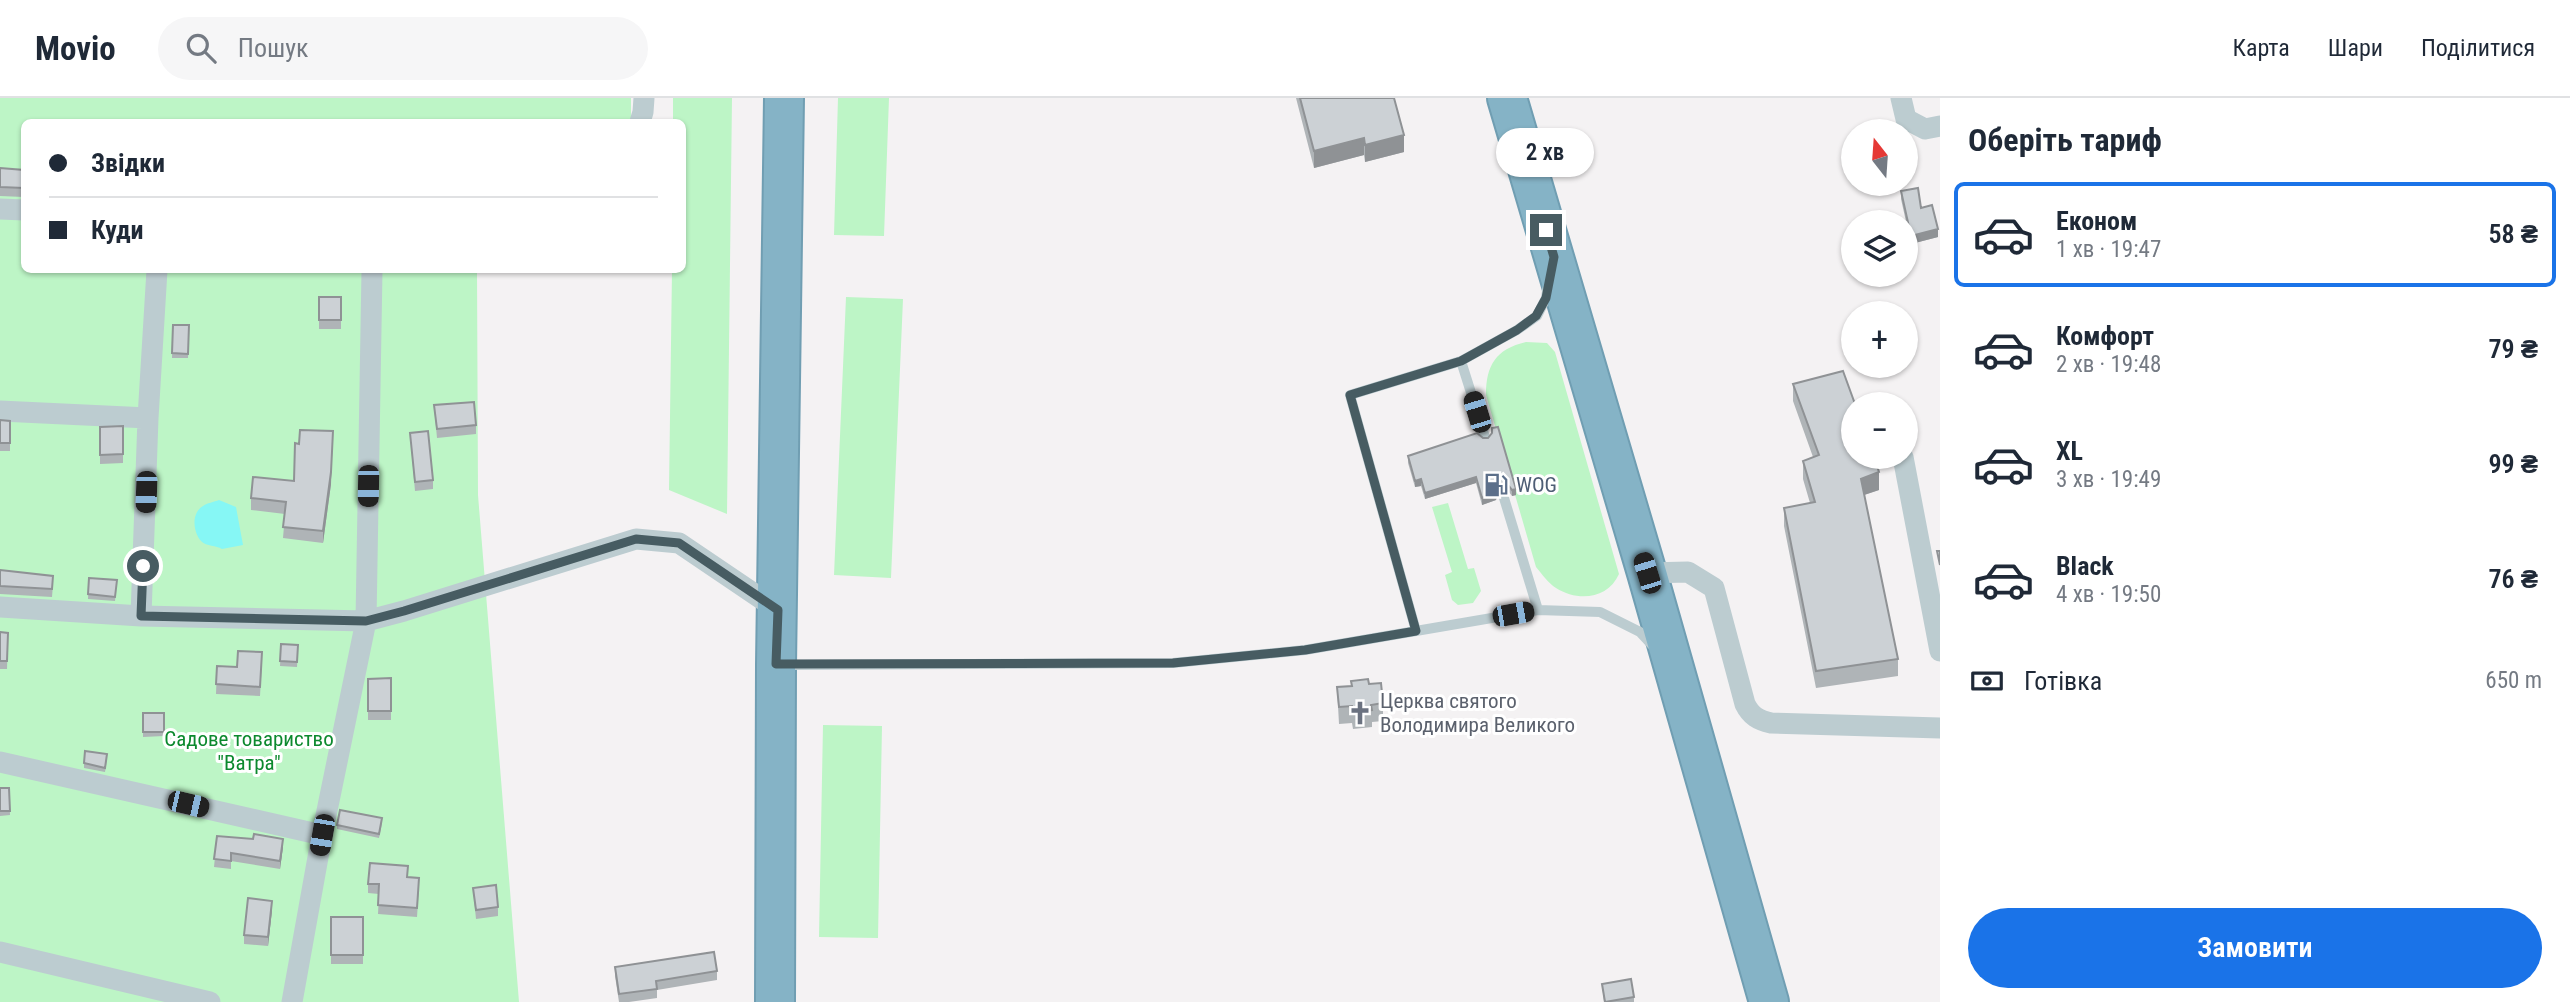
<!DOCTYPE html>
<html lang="uk">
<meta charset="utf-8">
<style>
:root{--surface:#fff;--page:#f6f6f7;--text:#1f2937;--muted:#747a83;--line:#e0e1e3;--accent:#1a73e8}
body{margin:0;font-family:"Roboto Condensed",sans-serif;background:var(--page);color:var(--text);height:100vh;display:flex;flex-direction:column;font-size:26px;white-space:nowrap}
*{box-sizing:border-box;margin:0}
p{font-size:23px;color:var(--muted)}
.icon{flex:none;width:38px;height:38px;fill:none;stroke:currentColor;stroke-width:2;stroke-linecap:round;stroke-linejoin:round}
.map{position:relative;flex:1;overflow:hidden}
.panel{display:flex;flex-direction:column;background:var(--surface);width:630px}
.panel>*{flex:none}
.top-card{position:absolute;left:21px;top:21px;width:665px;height:154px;border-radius:10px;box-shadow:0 2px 5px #0004;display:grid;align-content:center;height:154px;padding:0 28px;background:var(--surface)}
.needle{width:46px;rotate:343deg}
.tools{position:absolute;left:1841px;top:21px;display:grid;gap:14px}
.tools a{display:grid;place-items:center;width:77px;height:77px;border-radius:50%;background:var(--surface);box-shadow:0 2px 5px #0004;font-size:35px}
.end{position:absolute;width:32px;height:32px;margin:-16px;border:9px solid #475c62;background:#fff;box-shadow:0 0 0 4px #fff}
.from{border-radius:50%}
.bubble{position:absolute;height:49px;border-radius:24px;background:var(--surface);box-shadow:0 2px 5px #0004;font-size:23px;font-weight:600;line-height:49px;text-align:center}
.car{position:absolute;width:21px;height:42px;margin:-21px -10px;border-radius:9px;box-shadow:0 0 5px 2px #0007;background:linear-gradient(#222 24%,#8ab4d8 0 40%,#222 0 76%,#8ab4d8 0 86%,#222 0)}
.top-card b{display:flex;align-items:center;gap:24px;height:66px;font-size:26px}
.top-card b+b{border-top:2px solid var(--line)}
.top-card i{width:18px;height:18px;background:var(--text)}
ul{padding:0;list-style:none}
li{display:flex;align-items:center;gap:21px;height:105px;margin:0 14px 10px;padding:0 14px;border:4px solid transparent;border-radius:10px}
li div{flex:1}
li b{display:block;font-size:26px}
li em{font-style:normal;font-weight:600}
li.selected{border-color:var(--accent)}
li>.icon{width:63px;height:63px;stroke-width:1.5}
h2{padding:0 28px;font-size:32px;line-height:84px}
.pay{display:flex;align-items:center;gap:18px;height:77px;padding:0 28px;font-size:26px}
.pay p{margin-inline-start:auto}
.action{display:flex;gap:14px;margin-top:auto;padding:14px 28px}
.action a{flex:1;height:80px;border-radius:42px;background:var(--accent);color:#fff;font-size:28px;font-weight:600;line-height:80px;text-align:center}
header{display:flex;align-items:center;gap:42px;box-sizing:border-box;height:98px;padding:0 35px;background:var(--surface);border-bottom:2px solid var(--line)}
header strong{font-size:33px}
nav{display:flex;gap:38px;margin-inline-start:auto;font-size:24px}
.search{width:490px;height:63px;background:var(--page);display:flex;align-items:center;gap:18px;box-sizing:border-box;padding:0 24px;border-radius:38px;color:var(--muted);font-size:26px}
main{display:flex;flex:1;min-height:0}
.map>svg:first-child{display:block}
</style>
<header>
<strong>Movio</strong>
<div class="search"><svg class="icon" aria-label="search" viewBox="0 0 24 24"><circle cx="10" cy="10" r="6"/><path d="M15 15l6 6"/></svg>Пошук</div>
<nav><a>Карта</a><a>Шари</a><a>Поділитися</a></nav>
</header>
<main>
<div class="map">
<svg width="1940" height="904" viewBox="0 0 1940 904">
<rect width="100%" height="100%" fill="#f4f2f3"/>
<path fill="#bdf5c6" d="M 0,0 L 631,0 L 631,24 L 24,24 L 24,172 L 477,172 L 478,397 L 519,904 L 0,904 Z
M 673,0 L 732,0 L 727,416 L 669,392 L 672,172 L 682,172 L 682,24 L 673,24 Z
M 838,0 L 889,0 L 884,138 L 834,137 Z
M 846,199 L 903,201 L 891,480 L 834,477 Z
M 1526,244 L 1547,245 L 1555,254 L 1619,476 C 1608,501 1578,504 1556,490 C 1548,485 1542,476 1536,469 L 1486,297 C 1486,267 1496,251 1526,244 Z
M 1448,405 L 1468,471 L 1474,470 L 1481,493 L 1473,505 L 1458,507 L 1452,502 L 1445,477 L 1452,474 L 1432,409 Z
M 823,627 L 882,628 L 878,840 L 819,839 Z"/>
<path fill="#86f7f5" d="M 219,402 L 236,409 L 243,447 L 222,451 C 216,447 207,449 201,443 C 193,434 191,415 203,408 C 207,405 214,404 219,402 Z"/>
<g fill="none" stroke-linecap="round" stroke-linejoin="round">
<g stroke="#709eb2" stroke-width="42">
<path id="highway" d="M 1507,0 L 1647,475 L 1769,904
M 775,904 L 776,567 L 784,0"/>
</g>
<path stroke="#bcccd0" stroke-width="10" d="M 1461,263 L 1485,339
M 1504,400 L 1538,512
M 1416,533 L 1350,297 L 1461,263 L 1517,232 L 1537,218 L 1546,200 L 1548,186
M 783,567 L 1173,565 L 1305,552 L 1538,512 L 1600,514 L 1640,534 L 1654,549"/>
<path stroke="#bcccd0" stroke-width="21" d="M 1901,0 L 1906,21 L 1925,31 L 1940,28
M 640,24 L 643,14 L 644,0
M 0,111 L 24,112
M 0,313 L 148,320
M 1903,359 L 1940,553
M 1647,475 L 1688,474 L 1714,490 L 1745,606 C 1751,618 1758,622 1771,625 L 1940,630
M 0,509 L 141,518 L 366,523 L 404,513 L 636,441 L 679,445 L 778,512
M 141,518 L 148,320 L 157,172
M 0,664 L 322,737
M 0,854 L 210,904
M 292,904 L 322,737 L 366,523 L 372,172"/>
<use href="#highway" stroke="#85b3c6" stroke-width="38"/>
</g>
<path fill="#afb4b7" d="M 1296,0 L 1394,0 L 1404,54 L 1365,64 L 1364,57 L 1314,70 Z
M 0,70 L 24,72 L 24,99 L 0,98 Z
M 1901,93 L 1921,110 L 1938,139 L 1911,146 L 1901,101 Z
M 319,199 L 341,199 L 341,231 L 319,231 Z
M 173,227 L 189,227 L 188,260 L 172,260 Z
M 1793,286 L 1879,392 L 1864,397 L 1898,561 L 1898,578 L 1816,590 L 1784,428 L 1784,410 L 1810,405 L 1803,381 L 1803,363 L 1813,359 L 1793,303 Z
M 434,307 L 476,327 L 476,336 L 437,340 Z
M 0,322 L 10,323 L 10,353 L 0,353 Z
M 123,328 L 123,365 L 100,366 L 100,329 Z
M 410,335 L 433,382 L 433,391 L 415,393 Z
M 1477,335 L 1516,397 L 1512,398 L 1509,394 L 1502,392 L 1498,395 L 1496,402 L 1482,407 L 1476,385 L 1425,401 L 1421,388 L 1415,389 L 1408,365 L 1408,358 Z
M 294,383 L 331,386 L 323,445 L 283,440 L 285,416 L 251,412 L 251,400 Z
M 0,472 L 53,486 L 52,499 L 0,496 Z
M 89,480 L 117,482 L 115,503 L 88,501 Z
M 0,534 L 8,535 L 7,571 L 0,571 Z
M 281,546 L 298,547 L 297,569 L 280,568 Z
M 262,563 L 260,598 L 216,596 L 217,568 L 237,569 Z
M 391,580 L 391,622 L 368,622 L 368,581 Z
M 1369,586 L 1383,605 L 1383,623 L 1372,624 L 1372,629 L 1353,631 L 1352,625 L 1339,626 L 1337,589 Z
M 143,615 L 164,615 L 164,638 L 143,639 Z
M 107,661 L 105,674 L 84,670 L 84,665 Z
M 0,690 L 9,690 L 10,717 L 0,718 Z
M 382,725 L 379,740 L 337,731 L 337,727 Z
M 217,738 L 283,749 L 280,771 L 231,763 L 231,771 L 214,769 Z
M 408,779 L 419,789 L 417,819 L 378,816 L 379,796 L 368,795 L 368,786 Z
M 473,790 L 498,809 L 498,818 L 476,821 Z
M 272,812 L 268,848 L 244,846 L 244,837 Z
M 331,819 L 363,819 L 363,866 L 331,866 Z
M 615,869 L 717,873 L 717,882 L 657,892 L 657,900 L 629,904 L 619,904 L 615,878 Z
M 1602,886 L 1634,899 L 1634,904 L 1604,904 Z"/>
<path fill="#8f9295" d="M 1404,37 L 1404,54 L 1365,64 L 1365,47 Z
M 1364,40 L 1364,57 L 1314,70 L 1314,53 Z
M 1938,131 L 1938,139 L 1911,146 L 1911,138 Z
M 333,333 L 331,386 L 323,445 L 323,433 Z
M 1879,374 L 1879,392 L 1861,398 L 1861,381 Z
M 1476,379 L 1476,385 L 1425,401 L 1425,395 Z
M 1421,381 L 1421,388 L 1415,389 L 1415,383 Z
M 1502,386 L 1502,392 L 1498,395 L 1496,402 L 1482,407 L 1482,400 Z
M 1516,391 L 1516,397 L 1512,398 L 1512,392 Z
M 283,741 L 283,749 L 280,771 L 280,763 Z
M 272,803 L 272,812 L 268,848 L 268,839 Z"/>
<path fill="#ccd1d5" stroke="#8f9295" stroke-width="2" d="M 1300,0 L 1394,0 L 1404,37 L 1365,47 L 1364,40 L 1314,53 Z
M 0,70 L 24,72 L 24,90 L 0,89 Z
M 1918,90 L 1921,110 L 1932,107 L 1938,131 L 1911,138 L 1901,93 Z
M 319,199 L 341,199 L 341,222 L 319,222 Z
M 173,227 L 189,227 L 188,256 L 172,255 Z
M 1843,273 L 1855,306 L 1853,306 L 1853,359 L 1874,359 L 1879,374 L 1861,381 L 1898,561 L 1816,573 L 1784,410 L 1815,404 L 1803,363 L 1819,357 L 1793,286 Z
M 474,304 L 476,327 L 437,331 L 434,307 Z
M 0,322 L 10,323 L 10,345 L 0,345 Z
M 123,328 L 123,356 L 100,357 L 100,329 Z
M 1498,329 L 1516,391 L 1512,392 L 1509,388 L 1502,386 L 1498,389 L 1496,396 L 1482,400 L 1476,379 L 1425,395 L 1421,381 L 1415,383 L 1408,358 L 1477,335 L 1483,340 L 1488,340 L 1492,335 L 1492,330 Z
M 300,332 L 333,333 L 331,374 L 323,433 L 283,429 L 286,404 L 251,400 L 253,379 L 294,383 L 295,345 L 299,346 Z
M 428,333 L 433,382 L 415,384 L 410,335 Z
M 1937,453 L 1940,453 L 1940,467 Z
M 0,472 L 53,478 L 52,491 L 0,488 Z
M 89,480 L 117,482 L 115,499 L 88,496 Z
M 0,534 L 8,535 L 7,563 L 0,563 Z
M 281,546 L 298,547 L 297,564 L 280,563 Z
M 238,553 L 262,554 L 260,589 L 216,586 L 217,568 L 237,569 Z
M 391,580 L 391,613 L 368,613 L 368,581 Z
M 1368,581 L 1369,586 L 1381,585 L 1383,605 L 1371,607 L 1372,612 L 1353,614 L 1352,608 L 1339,609 L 1337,589 L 1352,588 L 1351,583 Z
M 143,615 L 164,615 L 164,634 L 143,634 Z
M 85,653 L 107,656 L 105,670 L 84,665 Z
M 0,690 L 9,690 L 10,713 L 0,713 Z
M 340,712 L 382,720 L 379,736 L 337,727 Z
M 254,736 L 283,741 L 280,763 L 231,755 L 231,763 L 214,761 L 217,738 L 253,741 Z
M 370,765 L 408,768 L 407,779 L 419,780 L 417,810 L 378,807 L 379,786 L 368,786 Z
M 496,787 L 498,809 L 476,812 L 473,790 Z
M 248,800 L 272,803 L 268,839 L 244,837 Z
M 331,819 L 363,819 L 363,857 L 331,857 Z
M 714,854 L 717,873 L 656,883 L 657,891 L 619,896 L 615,869 Z
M 1631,881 L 1634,899 L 1605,904 L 1602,886 Z"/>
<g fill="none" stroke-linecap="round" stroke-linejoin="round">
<path stroke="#475c62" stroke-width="9" d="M 143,468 L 141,518 L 366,523 L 404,513 L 636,441 L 679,445 L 778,512 L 776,566 L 1173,565 L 1305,552 L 1416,533 L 1350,297 L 1461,263 L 1517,232 L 1536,218 L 1546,200 L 1554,159 L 1546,132"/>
</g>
<defs>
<g id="fuel-bare" transform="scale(1.89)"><path d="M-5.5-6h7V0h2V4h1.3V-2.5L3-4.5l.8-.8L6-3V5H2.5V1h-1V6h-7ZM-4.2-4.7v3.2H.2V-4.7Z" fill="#5c6f8a" stroke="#fff" stroke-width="2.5" paint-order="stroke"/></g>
<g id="church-bare" transform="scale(1.89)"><path d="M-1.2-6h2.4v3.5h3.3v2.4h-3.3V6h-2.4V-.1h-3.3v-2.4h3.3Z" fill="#6b7280" stroke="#fff" stroke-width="2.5" paint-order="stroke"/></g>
</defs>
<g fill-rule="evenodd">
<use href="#fuel-bare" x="1496" y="387"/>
<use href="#church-bare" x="1360" y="615"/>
</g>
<g text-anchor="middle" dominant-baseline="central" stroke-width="6" stroke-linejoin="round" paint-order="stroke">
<g font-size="21" fill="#4e5e75" stroke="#fff" text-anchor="start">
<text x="1516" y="387">WOG</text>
</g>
<g font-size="21" fill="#5b616d" stroke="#fff" text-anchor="start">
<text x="1380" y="603">Церква святого<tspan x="1380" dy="24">Володимира Великого</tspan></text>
</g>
<g font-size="21" fill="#0c892e" stroke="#fff">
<text x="249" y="641">Садове товариство<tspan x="249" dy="24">"Ватра"</tspan></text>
</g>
</g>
</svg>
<div class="tools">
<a><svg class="needle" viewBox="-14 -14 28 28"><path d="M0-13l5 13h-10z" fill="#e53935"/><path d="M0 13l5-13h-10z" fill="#747a83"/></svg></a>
<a><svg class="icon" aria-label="layers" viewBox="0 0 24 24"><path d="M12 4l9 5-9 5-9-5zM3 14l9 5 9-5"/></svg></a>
<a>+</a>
<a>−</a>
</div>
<i class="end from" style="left:143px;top:468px"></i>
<i class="end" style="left:1546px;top:132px"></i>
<div class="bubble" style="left:1496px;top:30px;width:98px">2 хв</div>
<i class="car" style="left:1477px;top:314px;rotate:343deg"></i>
<i class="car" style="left:368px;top:388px;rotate:181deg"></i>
<i class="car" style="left:146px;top:394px;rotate:182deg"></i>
<i class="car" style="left:1647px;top:475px;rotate:343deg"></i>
<i class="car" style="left:1513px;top:516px;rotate:80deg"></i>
<i class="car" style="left:188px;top:706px;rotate:103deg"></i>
<i class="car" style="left:322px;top:737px;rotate:190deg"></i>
<div class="top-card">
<b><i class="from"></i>Звідки</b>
<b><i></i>Куди</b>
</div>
</div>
<section class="panel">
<h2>Оберіть тариф</h2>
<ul>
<li class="selected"><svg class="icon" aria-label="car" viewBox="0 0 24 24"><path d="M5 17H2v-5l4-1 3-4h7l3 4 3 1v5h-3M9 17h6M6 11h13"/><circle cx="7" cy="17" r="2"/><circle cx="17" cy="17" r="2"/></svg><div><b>Економ</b><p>1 хв · 19:47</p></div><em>58 ₴</em></li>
<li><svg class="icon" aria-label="car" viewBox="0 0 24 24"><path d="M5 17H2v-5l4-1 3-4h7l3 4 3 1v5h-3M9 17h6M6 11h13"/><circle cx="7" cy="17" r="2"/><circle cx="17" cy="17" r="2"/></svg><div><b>Комфорт</b><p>2 хв · 19:48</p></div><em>79 ₴</em></li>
<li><svg class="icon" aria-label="car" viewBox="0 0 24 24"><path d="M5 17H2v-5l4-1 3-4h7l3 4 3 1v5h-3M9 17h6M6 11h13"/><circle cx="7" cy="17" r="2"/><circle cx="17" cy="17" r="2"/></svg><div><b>XL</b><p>3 хв · 19:49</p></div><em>99 ₴</em></li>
<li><svg class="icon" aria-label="car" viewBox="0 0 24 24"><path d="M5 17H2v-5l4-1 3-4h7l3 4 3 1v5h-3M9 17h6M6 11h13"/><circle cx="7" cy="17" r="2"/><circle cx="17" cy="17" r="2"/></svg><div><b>Black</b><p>4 хв · 19:50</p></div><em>76 ₴</em></li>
</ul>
<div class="pay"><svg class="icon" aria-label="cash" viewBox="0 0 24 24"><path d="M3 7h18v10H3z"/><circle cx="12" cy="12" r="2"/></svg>Готівка<p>650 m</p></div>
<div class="action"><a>Замовити</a></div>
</section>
</main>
